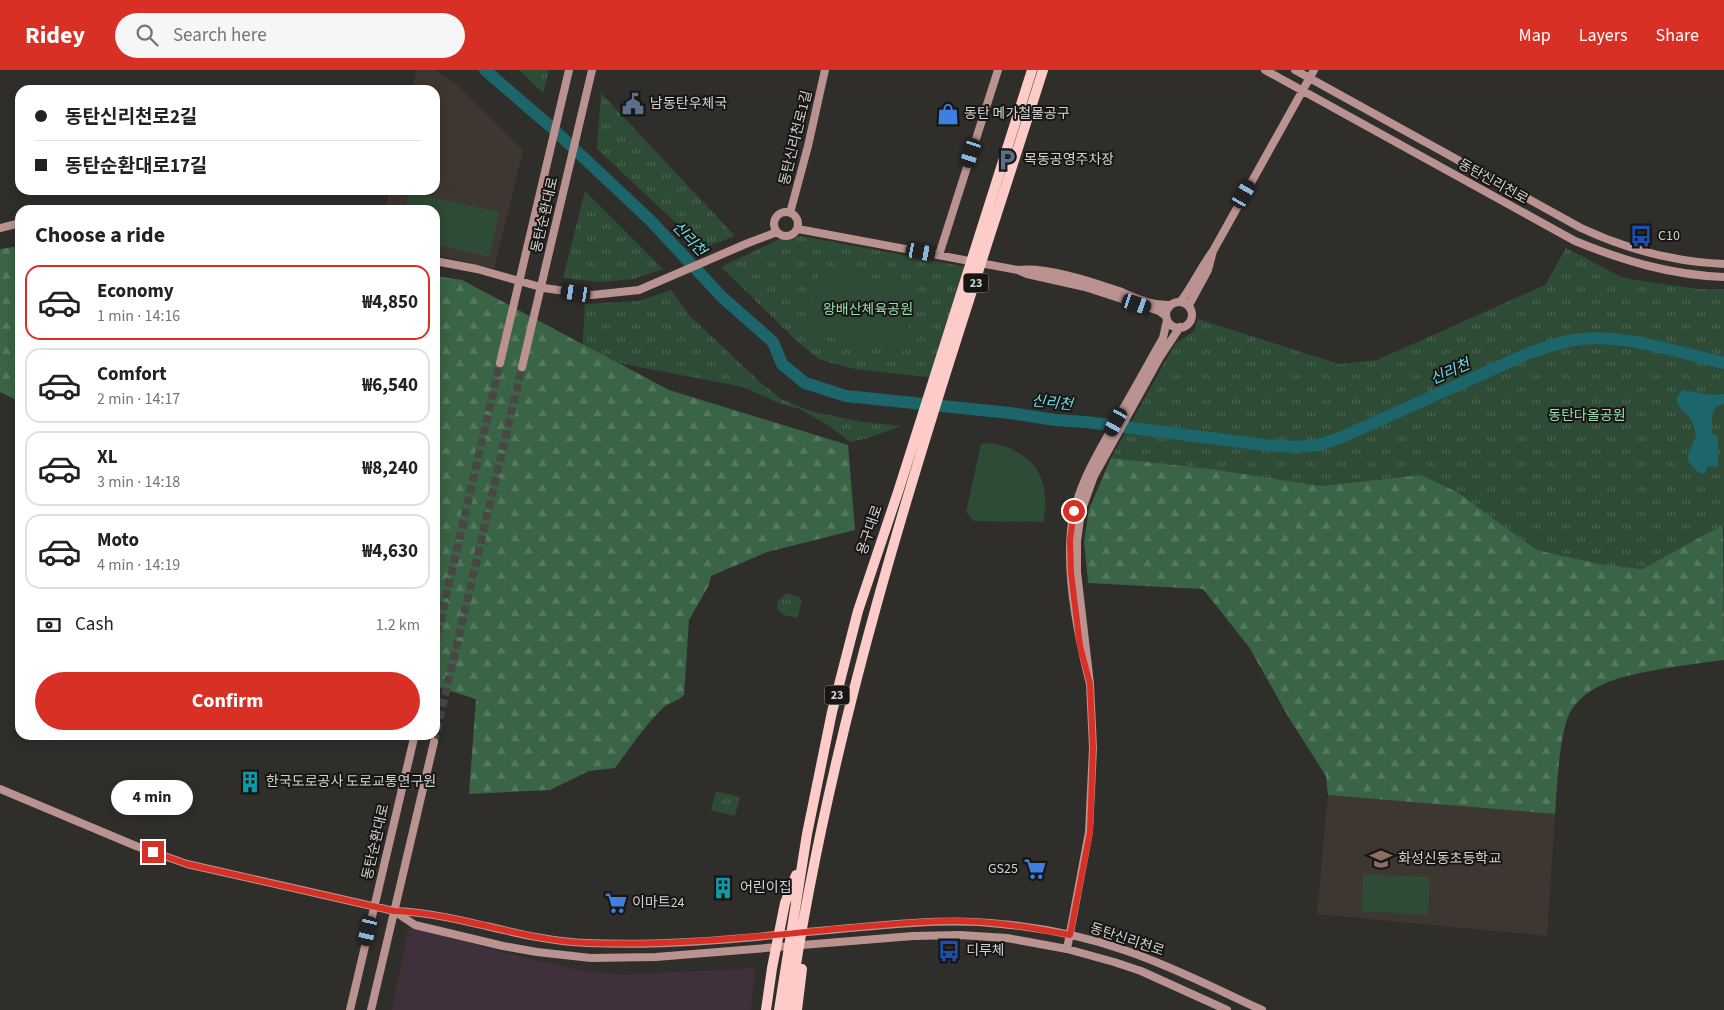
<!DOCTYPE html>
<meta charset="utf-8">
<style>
:root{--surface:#fff;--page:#f6f6f6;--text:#222;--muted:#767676;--line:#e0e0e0;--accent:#d93025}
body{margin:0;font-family:"Source Sans 3","Noto Sans KR",sans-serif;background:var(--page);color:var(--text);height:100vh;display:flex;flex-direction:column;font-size:19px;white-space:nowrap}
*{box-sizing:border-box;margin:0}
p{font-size:16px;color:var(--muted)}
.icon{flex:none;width:28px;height:28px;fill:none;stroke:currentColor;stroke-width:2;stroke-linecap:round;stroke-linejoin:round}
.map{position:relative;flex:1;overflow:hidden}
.details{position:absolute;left:15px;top:135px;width:425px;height:535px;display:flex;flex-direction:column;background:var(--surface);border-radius:15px;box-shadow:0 2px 12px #0003}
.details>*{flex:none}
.banner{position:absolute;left:15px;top:15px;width:425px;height:110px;border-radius:15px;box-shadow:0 2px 12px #0003;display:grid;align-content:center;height:110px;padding:0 20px;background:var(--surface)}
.end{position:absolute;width:22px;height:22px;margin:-11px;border:6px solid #d93025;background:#fff;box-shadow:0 0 0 2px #fff}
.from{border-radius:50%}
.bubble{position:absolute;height:35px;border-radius:18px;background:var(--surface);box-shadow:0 2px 12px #0003;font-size:16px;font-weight:700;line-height:35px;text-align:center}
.car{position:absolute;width:15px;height:30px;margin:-15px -8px;border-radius:6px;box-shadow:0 0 4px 1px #0007;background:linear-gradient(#222 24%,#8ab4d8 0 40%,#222 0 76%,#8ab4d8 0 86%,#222 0)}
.banner b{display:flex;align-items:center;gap:18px;height:48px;font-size:19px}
.banner b+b{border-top:1px solid var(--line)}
.banner i{width:12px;height:12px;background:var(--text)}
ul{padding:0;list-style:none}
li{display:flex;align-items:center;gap:15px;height:75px;margin:0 10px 8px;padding:0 10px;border:2px solid var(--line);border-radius:15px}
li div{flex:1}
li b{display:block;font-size:19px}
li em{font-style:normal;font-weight:700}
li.active{border-color:var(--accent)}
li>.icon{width:45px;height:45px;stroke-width:1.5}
h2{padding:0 20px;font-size:22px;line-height:60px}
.pay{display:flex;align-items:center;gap:12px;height:55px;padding:0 20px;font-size:19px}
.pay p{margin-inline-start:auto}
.button{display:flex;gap:10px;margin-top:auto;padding:10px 20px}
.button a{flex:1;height:58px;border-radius:30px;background:var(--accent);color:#fff;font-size:20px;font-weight:700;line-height:58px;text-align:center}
header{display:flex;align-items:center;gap:30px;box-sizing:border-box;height:70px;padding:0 25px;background:var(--accent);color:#fff}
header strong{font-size:24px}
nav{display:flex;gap:28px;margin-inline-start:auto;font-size:18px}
.search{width:350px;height:45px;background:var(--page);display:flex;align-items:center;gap:12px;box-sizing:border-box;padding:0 18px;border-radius:28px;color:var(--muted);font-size:19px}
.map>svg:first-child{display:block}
</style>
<header>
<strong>Ridey</strong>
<div class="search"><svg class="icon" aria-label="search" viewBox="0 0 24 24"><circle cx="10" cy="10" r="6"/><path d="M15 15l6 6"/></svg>Search here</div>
<nav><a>Map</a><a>Layers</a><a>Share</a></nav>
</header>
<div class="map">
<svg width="1724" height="940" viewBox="0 0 1724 940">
<defs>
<pattern id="grass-tufts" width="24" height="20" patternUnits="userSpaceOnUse" patternTransform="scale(1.25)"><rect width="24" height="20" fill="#2d4b35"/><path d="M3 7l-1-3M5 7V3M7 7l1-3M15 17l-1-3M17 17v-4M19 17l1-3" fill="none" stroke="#4b6451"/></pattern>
<pattern id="forest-firs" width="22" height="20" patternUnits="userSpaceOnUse" patternTransform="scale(1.25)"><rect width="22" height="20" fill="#396445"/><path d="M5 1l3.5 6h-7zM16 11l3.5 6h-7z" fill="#55795f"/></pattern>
</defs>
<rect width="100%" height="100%" fill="#302e2b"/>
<path fill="#40303b" d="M 409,856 L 502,882 L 578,900 L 620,905 L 755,898 L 751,940 L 392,940 Z"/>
<path fill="#3e3731" d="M 416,0 L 434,0 L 456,14 L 523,80 L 494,199 L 435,184 L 435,140 L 385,140 L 390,120 L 435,120 L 435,20 L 412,20 Z
M 1328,725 L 1555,744 L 1547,866 L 1317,844 Z"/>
<path fill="url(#grass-tufts)" d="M 519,0 L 549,0 L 543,23 Z
M 601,23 L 735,166 L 703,178 L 597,79 Z
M 585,121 L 663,199 L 633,209 L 601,212 L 563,208 Z
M 802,166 L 967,197 L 936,308 L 855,299 L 820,290 L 799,273 L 721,197 L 782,168 Z
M 1566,178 L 1623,208 L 1698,219 L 1724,219 L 1724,455 L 1642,499 L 1600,494 L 1537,480 L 1457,422 L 1421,405 L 1321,416 L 1212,399 L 1111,388 L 1175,274 L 1194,261 L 1198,249 L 1339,294 L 1377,290 L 1545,215 Z
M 671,220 L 690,246 L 761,313 L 781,329 L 810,341 L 862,352 L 901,356 L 868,368 L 850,372 L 829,356 L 800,339 L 781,334 L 743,317 L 582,286 L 585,234 L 639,231 Z
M 787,523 L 799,527 L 802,531 L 797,548 L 784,545 L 777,539 L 778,531 Z
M 716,721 L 740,727 L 735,746 L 711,740 Z"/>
<path fill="url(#forest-firs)" d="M 20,176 L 20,332 L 0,322 L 0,179 Z
M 435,206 L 462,210 L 669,320 L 848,375 L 855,460 L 767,482 L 711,506 L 709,515 L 689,550 L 684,625 C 677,632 670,632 664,637 C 645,655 630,678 615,698 L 589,701 L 550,720 L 469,724 L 476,629 L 435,616 Z
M 1111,388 L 1212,399 L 1321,416 L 1421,405 L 1457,422 L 1537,480 L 1600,494 L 1642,499 L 1723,455 L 1724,590 C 1705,592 1686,595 1667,598 C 1634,604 1593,609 1572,639 C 1559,658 1557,720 1555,744 L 1328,725 L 1326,706 L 1289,648 L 1249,577 L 1203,519 L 1088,513 L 1084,471 L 1089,439 Z"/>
<path fill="#2d4b35" d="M 409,122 L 499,142 L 490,187 L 435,174 L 435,140 L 405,140 Z
M 819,199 L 916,217 L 904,281 L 807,263 Z
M 991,373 C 1035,381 1052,410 1043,452 L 974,451 L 966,442 L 981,374 Z
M 1363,804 L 1430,807 L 1428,845 L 1362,841 Z"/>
<path fill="#1c656b" d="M 1683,320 L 1713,325 L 1724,324 L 1724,333 L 1715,338 L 1712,346 L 1712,363 L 1718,366 L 1718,396 L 1707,397 L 1706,403 L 1702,404 C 1680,391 1689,384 1696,366 C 1695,360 1693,352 1689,347 C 1682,338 1669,332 1683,320 Z"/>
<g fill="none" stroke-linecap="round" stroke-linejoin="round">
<path stroke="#1c656b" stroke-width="12" d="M 485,0 L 551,57 L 650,150 L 723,228 L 773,272 L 782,294 L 805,313 L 846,326 L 1010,343 L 1055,350 L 1086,352 L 1264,375 L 1296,377 L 1318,375 L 1340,368 L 1529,283 C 1546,277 1563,271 1581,269 C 1626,264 1680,283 1724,293"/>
<path stroke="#484744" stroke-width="8" stroke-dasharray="8 4" stroke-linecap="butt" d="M 435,575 L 500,293
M 434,672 L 522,297"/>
<path stroke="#ba9391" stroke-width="8" d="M 1265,0 L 1575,171 C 1624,191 1671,205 1724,207
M 1295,0 L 1581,158 C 1626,179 1674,192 1724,194
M774 154a12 12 0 1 1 24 0a12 12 0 1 1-24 0Z
M 790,143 L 808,76 L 825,0
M 0,158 L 20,153
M 798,159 L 1018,200
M 1213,181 L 1314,0
M 939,185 L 998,0
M 435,191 L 477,199 L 544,218 L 592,225 L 639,220 L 748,173 L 777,162
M 1178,232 L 1181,231 C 1193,215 1201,197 1213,181 L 1208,200 L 1189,235 L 1191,240
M1166 245a13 13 0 1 1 26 0a13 13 0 1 1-26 0Z
M 1166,246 L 1159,241 L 1085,217 L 1027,204 L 1018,200 C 1046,196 1092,212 1119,221 C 1136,228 1152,236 1170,235
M 1167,250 L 1163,268 C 1147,296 1132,324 1116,351 C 1098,383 1078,415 1072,452 C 1065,500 1078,567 1090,614 L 1077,502 L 1077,471 L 1081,442 L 1094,406 L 1160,287 L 1180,257
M 500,293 L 569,0
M 522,297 L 592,0
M 0,719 L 136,776 L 187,794 L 394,841 C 459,843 522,871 587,873 C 675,877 763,866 850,858 C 900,854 950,848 1001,854 C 1044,858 1087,867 1127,881 C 1174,897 1218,920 1262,940
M 394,841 L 415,855 L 503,876 L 537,882 L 591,888 L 656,887 L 913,866 L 960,865 L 1007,868 L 1067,879 L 1114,892 L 1141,901 L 1227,940
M 1067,879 L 1089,762 L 1093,678 L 1090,614
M 350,940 L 414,668
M 371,940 L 434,672"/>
<path stroke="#fdccc9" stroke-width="10" d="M 766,940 L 772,898 L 785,833 L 796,805
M 779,940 L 807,764 L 832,642 L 858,541 L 898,422 L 1032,0
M 789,940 C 835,617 945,309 1043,0
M 797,940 L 802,899"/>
</g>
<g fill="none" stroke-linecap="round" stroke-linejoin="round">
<path stroke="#d93025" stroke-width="6" d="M 153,782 L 187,794 L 394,841 C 459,843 522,871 588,873 C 671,876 754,867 836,859 C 875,856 914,851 953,851 C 993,851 1031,857 1070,865 L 1090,762 L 1093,678 L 1090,614 L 1080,576 L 1071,503 L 1070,470 L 1074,441"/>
</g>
<defs>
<g id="civic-bare" transform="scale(1.725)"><path d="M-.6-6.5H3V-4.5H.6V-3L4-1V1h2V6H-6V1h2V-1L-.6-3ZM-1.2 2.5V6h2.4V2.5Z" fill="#5c6f8a" stroke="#171615" stroke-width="2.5" paint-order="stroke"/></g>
<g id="shop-bare" transform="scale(1.725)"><path d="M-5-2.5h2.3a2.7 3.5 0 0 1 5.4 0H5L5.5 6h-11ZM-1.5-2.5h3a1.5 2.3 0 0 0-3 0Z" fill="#3f7fe0" stroke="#171615" stroke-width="2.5" paint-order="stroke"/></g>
<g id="parking-bare" transform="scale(1.725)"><path d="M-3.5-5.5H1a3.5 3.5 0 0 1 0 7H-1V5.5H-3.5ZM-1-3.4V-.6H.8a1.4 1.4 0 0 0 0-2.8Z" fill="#5c6f8a" stroke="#171615" stroke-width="2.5" paint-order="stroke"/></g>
<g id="bus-bare" transform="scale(1.725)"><path d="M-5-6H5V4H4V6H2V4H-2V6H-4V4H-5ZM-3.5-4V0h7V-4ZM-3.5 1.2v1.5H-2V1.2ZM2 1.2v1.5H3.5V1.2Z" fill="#1a4fb4" stroke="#171615" stroke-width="2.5" paint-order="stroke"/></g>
<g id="building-bare" transform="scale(1.725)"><path d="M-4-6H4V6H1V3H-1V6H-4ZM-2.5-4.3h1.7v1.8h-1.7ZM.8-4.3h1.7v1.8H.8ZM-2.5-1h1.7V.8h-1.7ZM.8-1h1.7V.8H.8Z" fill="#0f9aa8" stroke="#171615" stroke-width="2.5" paint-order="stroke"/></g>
<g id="school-bare" transform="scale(1.725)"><path d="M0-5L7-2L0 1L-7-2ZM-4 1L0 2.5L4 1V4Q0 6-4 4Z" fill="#8d6e63" stroke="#171615" stroke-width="2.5" paint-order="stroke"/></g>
<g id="supermarket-bare" transform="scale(1.725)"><path d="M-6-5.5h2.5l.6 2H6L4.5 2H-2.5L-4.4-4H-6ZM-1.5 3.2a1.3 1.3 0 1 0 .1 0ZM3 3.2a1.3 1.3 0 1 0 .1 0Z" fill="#3f7fe0" stroke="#171615" stroke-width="2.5" paint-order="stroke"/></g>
</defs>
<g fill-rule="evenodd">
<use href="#civic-bare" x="633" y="34"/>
<use href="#shop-bare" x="948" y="44"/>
<use href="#parking-bare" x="1007" y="90"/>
<use href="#bus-bare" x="1641" y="166"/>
<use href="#building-bare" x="250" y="712"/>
<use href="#school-bare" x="1381" y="789"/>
<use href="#supermarket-bare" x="1035" y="799"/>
<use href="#building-bare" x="723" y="818"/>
<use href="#supermarket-bare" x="616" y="833"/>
<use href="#bus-bare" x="949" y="881"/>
</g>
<g text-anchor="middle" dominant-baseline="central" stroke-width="4" stroke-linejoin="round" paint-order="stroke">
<g fill="#171615" stroke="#9b9a98" stroke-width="1">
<rect x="963.5" y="203.5" width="25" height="19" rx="4"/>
<rect x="824.5" y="615.5" width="25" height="19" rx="4"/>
</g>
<g font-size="12" font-weight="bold" fill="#d3d2d0">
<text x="976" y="213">23</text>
<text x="837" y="625">23</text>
</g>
<g font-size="14" fill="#d3d2d0" stroke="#171615" text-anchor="start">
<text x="650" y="34">남동탄우체국</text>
<text x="964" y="44">동탄 메가철물공구</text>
<text x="1024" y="90">목동공영주차장</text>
<text x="1658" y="166">C10</text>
<text x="266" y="712">한국도로공사 도로교통연구원</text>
<text x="1398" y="789">화성신동초등학교</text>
<text x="1018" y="799" text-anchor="end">GS25</text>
<text x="740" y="818">어린이집</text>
<text x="632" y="833">이마트24</text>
<text x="966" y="881">디루체</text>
</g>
<g font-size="14" fill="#d3d2d0" stroke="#171615">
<text transform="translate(796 68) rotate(-76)">동탄신리천로1길</text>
<text transform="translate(1493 112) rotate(29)">동탄신리천로</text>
<text transform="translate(545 145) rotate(-77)">동탄순환대로</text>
<text transform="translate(870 460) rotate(-71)">용구대로</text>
<text transform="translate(376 772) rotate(-77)">동탄순환대로</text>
<text transform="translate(1127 870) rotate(18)">동탄신리천로</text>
</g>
<g font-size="14" fill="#99deab" stroke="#171615">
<text x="868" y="240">왕배산체육공원</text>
<text x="1587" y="346">동탄다올공원</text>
</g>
<g font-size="15" font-style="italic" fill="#71dce5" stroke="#171615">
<text transform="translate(689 169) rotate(46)">신리천</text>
<text transform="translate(1450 302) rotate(-24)">신리천</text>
<text transform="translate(1052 333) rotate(6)">신리천</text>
</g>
</g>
</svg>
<i class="end from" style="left:1074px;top:441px"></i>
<i class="end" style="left:153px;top:782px"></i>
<div class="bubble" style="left:111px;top:710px;width:82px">4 min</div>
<i class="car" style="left:971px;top:83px;rotate:198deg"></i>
<i class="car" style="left:1244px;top:124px;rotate:30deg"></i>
<i class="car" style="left:921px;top:182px;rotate:100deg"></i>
<i class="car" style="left:576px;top:223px;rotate:279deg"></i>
<i class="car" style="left:1137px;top:234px;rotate:109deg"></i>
<i class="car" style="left:1116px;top:352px;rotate:209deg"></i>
<i class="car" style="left:368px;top:861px;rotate:193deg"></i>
<div class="banner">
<b><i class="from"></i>동탄신리천로2길</b>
<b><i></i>동탄순환대로17길</b>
</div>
<section class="details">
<h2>Choose a ride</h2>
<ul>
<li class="active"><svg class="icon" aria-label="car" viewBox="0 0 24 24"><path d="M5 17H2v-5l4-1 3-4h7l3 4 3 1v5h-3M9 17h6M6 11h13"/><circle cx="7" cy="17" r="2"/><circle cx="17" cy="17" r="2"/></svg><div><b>Economy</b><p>1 min · 14:16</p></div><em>₩4,850</em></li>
<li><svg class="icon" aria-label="car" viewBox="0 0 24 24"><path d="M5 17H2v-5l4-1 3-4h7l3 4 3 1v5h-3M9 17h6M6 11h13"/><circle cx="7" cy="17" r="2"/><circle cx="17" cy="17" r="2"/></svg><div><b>Comfort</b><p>2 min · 14:17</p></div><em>₩6,540</em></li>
<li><svg class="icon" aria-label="car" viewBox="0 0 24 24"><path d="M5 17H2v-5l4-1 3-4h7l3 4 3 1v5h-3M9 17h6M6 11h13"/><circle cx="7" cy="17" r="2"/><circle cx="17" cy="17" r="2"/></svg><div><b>XL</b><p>3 min · 14:18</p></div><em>₩8,240</em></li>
<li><svg class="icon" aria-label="car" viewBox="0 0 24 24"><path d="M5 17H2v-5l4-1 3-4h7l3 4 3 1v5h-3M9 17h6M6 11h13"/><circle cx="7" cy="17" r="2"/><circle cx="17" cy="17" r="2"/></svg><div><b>Moto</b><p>4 min · 14:19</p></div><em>₩4,630</em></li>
</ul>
<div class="pay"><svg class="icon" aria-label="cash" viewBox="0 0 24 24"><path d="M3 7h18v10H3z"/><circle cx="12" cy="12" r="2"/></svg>Cash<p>1.2 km</p></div>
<div class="button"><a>Confirm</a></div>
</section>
</div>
